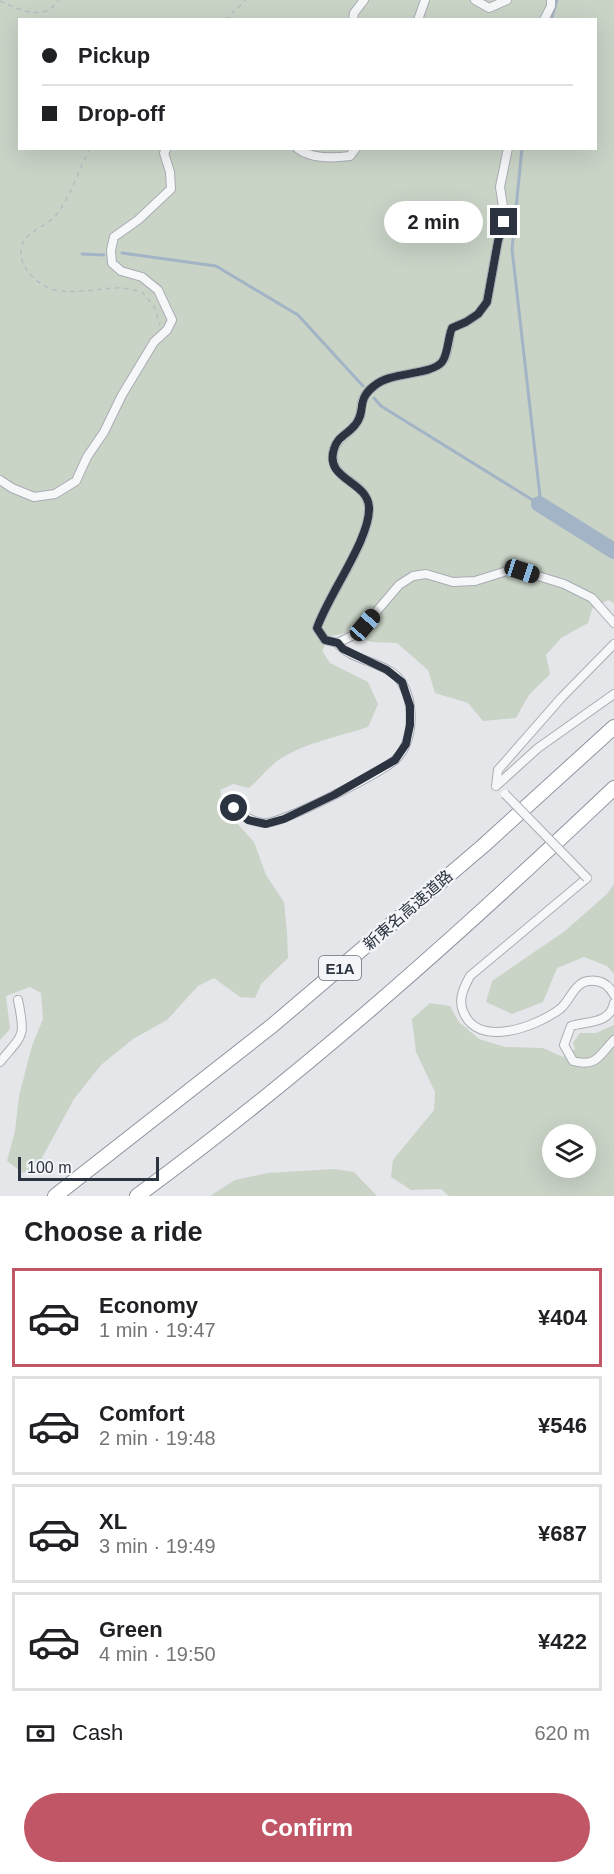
<!DOCTYPE html>
<meta charset="utf-8">
<style>
:root{--surface:#fff;--page:#f6f6f6;--text:#202124;--muted:#757577;--line:#e0e0e0;--accent:#c15666}
body{margin:0;font-family:Helvetica,"Noto Sans JP",sans-serif;background:var(--page);color:var(--text);height:100vh;display:flex;flex-direction:column;font-size:22px;white-space:nowrap}
*{box-sizing:border-box;margin:0}
p{font-size:20px;color:var(--muted)}
.icon{flex:none;width:33px;height:33px;fill:none;stroke:currentColor;stroke-width:2;stroke-linecap:round;stroke-linejoin:round}
.map{position:relative;height:1196px;overflow:hidden}
.panel{display:flex;flex-direction:column;background:var(--surface);flex:1}
.panel>*{flex:none}
.guide{position:absolute;left:18px;top:18px;width:579px;height:132px;border-radius:0px;box-shadow:0 6px 24px #0002;display:grid;align-content:center;height:132px;padding:0 24px;background:var(--surface)}
.buttons{position:absolute;left:542px;top:1124px;display:grid;gap:12px}
.buttons a{display:grid;place-items:center;width:54px;height:54px;border-radius:50%;background:var(--surface);box-shadow:0 6px 24px #0002;font-size:30px}
.scale{position:absolute;left:18px;bottom:15px;width:141px;box-sizing:border-box;padding-left:6px;border:3px solid #2d3441;border-top:0;font-size:16px;line-height:21px;white-space:nowrap;color:#2d3441;-webkit-text-stroke:4px #f3f5f8;paint-order:stroke}
.end{position:absolute;width:27px;height:27px;margin:-14px;border:8px solid #2d3441;background:#fff;box-shadow:0 0 0 3px #fff}
.from{border-radius:50%}
.bubble{position:absolute;height:42px;border-radius:21px;background:var(--surface);box-shadow:0 6px 24px #0002;font-size:20px;font-weight:700;line-height:42px;text-align:center}
.car{position:absolute;width:18px;height:36px;margin:-18px -9px;border-radius:8px;box-shadow:0 0 4px 2px #0007;background:linear-gradient(#222 24%,#8ab4d8 0 40%,#222 0 76%,#8ab4d8 0 86%,#222 0)}
.guide b{display:flex;align-items:center;gap:21px;height:57px;font-size:22px}
.guide b+b{border-top:2px solid var(--line)}
.guide i{width:15px;height:15px;background:var(--text)}
ul{padding:0;list-style:none}
li{display:flex;align-items:center;gap:18px;height:99px;margin:0 12px 9px;padding:0 12px;border:3px solid var(--line);border-radius:0px}
li div{flex:1}
li b{display:block;font-size:22px}
li em{font-style:normal;font-weight:700}
li.active{border-color:var(--accent)}
li>.icon{width:54px;height:54px;stroke-width:1.5}
h2{padding:0 24px;font-size:27px;line-height:72px}
.pay{display:flex;align-items:center;gap:15px;height:66px;padding:0 24px;font-size:22px}
.pay p{margin-inline-start:auto}
.action{display:flex;gap:12px;margin-top:auto;padding:12px 24px}
.action a{flex:1;height:69px;border-radius:36px;background:var(--accent);color:#fff;font-size:24px;font-weight:700;line-height:69px;text-align:center}
.map>svg:first-child{display:block}
</style>
<div class="map">
<svg width="614" height="1196" viewBox="0 0 614 1196">
<rect width="100%" height="100%" fill="#e4e6ea"/>
<path fill="#c9d3c6" fill-rule="evenodd" d="M 0,0 L 614,0 L 614,603 L 608,600 L 592,609 L 588,623 L 561,638 L 546,655 L 550,674 L 529,695 L 516,718 L 483,721 L 468,703 L 435,693 L 428,670 L 397,643 L 372,642 L 348,633 L 330,636 L 322,651 L 330,663 L 368,682 L 378,704 L 368,727 C 338,737 307,742 280,759 C 269,766 260,779 249,788 L 233,784 L 220,790 L 225,810 L 254,842 L 266,875 L 284,902 L 287,932 L 288,958 L 261,984 L 255,998 L 240,997 L 214,978 L 198,986 L 167,1020 L 133,1039 L 101,1065 L 74,1099 L 37,1167 L 23,1173 L 7,1161 L 15,1131 L 19,1096 L 32,1046 L 43,1019 L 41,993 L 30,987 L 6,996 L 10,1029 L 0,1040 ZM 20,20 L 596,20 L 596,148 L 20,148 Z
M 614,884 L 614,974 L 607,966 L 584,957 L 557,968 L 543,1002 L 512,1014 L 486,1002 L 492,981 L 565,931 L 607,894 Z
M 430,1003 L 450,1006 L 459,1022 L 479,1039 L 505,1047 L 543,1048 L 563,1057 L 575,1049 L 573,1043 L 580,1033 L 596,1033 L 614,1025 L 614,1196 L 449,1196 L 441,1189 L 411,1190 L 391,1177 L 393,1160 L 434,1110 L 435,1092 L 416,1052 L 412,1019 ZM 552,1134 L 585,1134 L 585,1167 L 552,1167 Z
M 334,1169 L 354,1172 L 377,1196 L 210,1196 L 235,1180 L 268,1173 Z"/>
<g fill="none" stroke-linecap="round" stroke-linejoin="round">
<path stroke="#a3b4c6" stroke-width="3" d="M 551,20 L 557,0
M 522,148 L 512,249 L 541,505
M 122,253 L 216,266 L 298,315 L 363,386
M 82,254 L 104,255
M 374,398 L 381,406 L 539,504"/>
<path stroke="#a3b4c6" stroke-width="16" d="M 539,504 L 614,551"/>
<g stroke="#a9adb4" stroke-width="10">
<path id="minor" d="M 475,0 L 489,8 L 507,0
M 353,20 L 354,13 L 364,0
M 418,20 L 425,0
M 544,20 L 551,6 L 551,0
M 297,148 C 310,159 335,158 350,156 L 356,148
M 508,148 L 500,187 L 504,213 L 504,221 L 498,241 L 487,302 L 478,314 L 466,322 L 452,328 C 448,338 449,354 442,362 C 430,376 391,371 374,386 C 354,402 367,411 355,425 C 348,434 338,437 334,449 C 325,480 367,480 369,507 C 371,539 328,595 317,628 L 325,640 L 337,643 L 352,636 L 365,625 L 399,585 L 413,576 L 426,574 L 453,582 L 475,581 L 507,571 L 522,571 L 564,584 L 592,598 L 614,623
M 0,480 L 12,488 L 34,497 L 55,494 L 76,481 L 87,457 L 104,432 L 122,395 L 154,342 L 167,330 L 172,320 L 158,290 L 142,277 L 121,271 L 112,263 L 111,250 L 114,237 L 138,220 L 171,189 L 170,172 L 164,153 L 167,148
M 496,786 L 498,770 L 562,697 L 614,644
M 496,786 L 538,748 L 614,694
M 227,799 C 236,812 247,821 264,823 C 280,825 380,773 395,760 C 414,743 415,704 402,683 C 390,662 352,662 337,643
M 587,878 L 470,976 C 464,987 458,999 463,1011 C 477,1049 536,1027 560,1009 C 570,1001 574,983 588,981 C 601,979 609,985 614,995
M 614,1003 C 610,1024 588,1021 571,1026 L 564,1045 L 573,1061 C 597,1068 600,1054 614,1040
M 0,1062 C 23,1034 26,1038 18,1000"/>
</g>
<g stroke="#8c949f" stroke-width="16">
<path id="motorway" d="M 55,1196 L 273,1025 L 483,846 L 614,727
M 137,1196 C 306,1072 462,932 614,788"/>
</g>
<path stroke="#babcc2" stroke-width="1.5" stroke-dasharray="4.5 4.5" stroke-linecap="butt" d="M 0,1 C 17,9 46,23 58,0
M 225,20 L 246,0
M 90,148 C 79,170 71,195 57,214 C 49,224 31,231 25,239 C 11,260 35,285 55,290 C 75,294 96,289 115,288 C 124,287 133,290 142,292 L 155,308 L 160,325"/>
<use href="#minor" stroke="#f6f7f9" stroke-width="8"/>
<use href="#motorway" stroke="#fff" stroke-width="14"/>
<g stroke="#a9adb4" stroke-width="10" stroke-linecap="butt">
<path id="minor-bridge" d="M 505,794 L 587,878"/>
</g>
<use href="#minor-bridge" stroke="#f6f7f9" stroke-width="8"/>
</g>
<g fill="none" stroke-linecap="round" stroke-linejoin="round">
<path stroke="#2d3441" stroke-width="8" d="M 234,808 L 248,820 L 266,824 L 284,819 L 334,795 L 395,760 L 406,744 L 410,725 L 410,706 L 402,682 L 387,670 L 343,649 L 338,643 L 325,640 L 317,628 C 328,595 371,538 369,507 C 367,480 324,480 334,449 C 337,437 348,434 355,425 C 367,411 355,401 374,386 C 391,371 430,376 442,362 C 448,355 448,337 452,328 L 466,322 L 478,314 L 487,302 L 498,241 L 504,222"/>
</g>
<g text-anchor="middle" dominant-baseline="central" stroke-width="4.5" stroke-linejoin="round" paint-order="stroke">
<rect fill="#f3f5f8" stroke="#686e78" stroke-width="1.5" x="319" y="956" width="42" height="24" rx="4.5"/>
<g font-size="15" font-weight="bold" fill="#2d3441">
<text x="340" y="968">E1A</text>
</g>
<g font-size="16" fill="#2d3441" stroke="#f3f5f8">
<text transform="translate(408 910) rotate(-41)">新東名高速道路</text>
</g>
</g>
</svg>
<div class="buttons">
<a><svg class="icon" aria-label="layers" viewBox="0 0 24 24"><path d="M12 4l9 5-9 5-9-5zM3 14l9 5 9-5"/></svg></a>
</div>
<div class="scale">100 m</div>
<i class="end from" style="left:234px;top:808px"></i>
<i class="end" style="left:504px;top:222px"></i>
<div class="bubble" style="left:384px;top:201px;width:99px">2 min</div>
<i class="car" style="left:522px;top:571px;rotate:108deg"></i>
<i class="car" style="left:365px;top:625px;rotate:41deg"></i>
<div class="guide">
<b><i class="from"></i>Pickup</b>
<b><i></i>Drop-off</b>
</div>
</div>
<section class="panel">
<h2>Choose a ride</h2>
<ul>
<li class="active"><svg class="icon" aria-label="car" viewBox="0 0 24 24"><path d="M5 17H2v-5l4-1 3-4h7l3 4 3 1v5h-3M9 17h6M6 11h13"/><circle cx="7" cy="17" r="2"/><circle cx="17" cy="17" r="2"/></svg><div><b>Economy</b><p>1 min · 19:47</p></div><em>¥404</em></li>
<li><svg class="icon" aria-label="car" viewBox="0 0 24 24"><path d="M5 17H2v-5l4-1 3-4h7l3 4 3 1v5h-3M9 17h6M6 11h13"/><circle cx="7" cy="17" r="2"/><circle cx="17" cy="17" r="2"/></svg><div><b>Comfort</b><p>2 min · 19:48</p></div><em>¥546</em></li>
<li><svg class="icon" aria-label="car" viewBox="0 0 24 24"><path d="M5 17H2v-5l4-1 3-4h7l3 4 3 1v5h-3M9 17h6M6 11h13"/><circle cx="7" cy="17" r="2"/><circle cx="17" cy="17" r="2"/></svg><div><b>XL</b><p>3 min · 19:49</p></div><em>¥687</em></li>
<li><svg class="icon" aria-label="car" viewBox="0 0 24 24"><path d="M5 17H2v-5l4-1 3-4h7l3 4 3 1v5h-3M9 17h6M6 11h13"/><circle cx="7" cy="17" r="2"/><circle cx="17" cy="17" r="2"/></svg><div><b>Green</b><p>4 min · 19:50</p></div><em>¥422</em></li>
</ul>
<div class="pay"><svg class="icon" aria-label="cash" viewBox="0 0 24 24"><path d="M3 7h18v10H3z"/><circle cx="12" cy="12" r="2"/></svg>Cash<p>620 m</p></div>
<div class="action"><a>Confirm</a></div>
</section>
